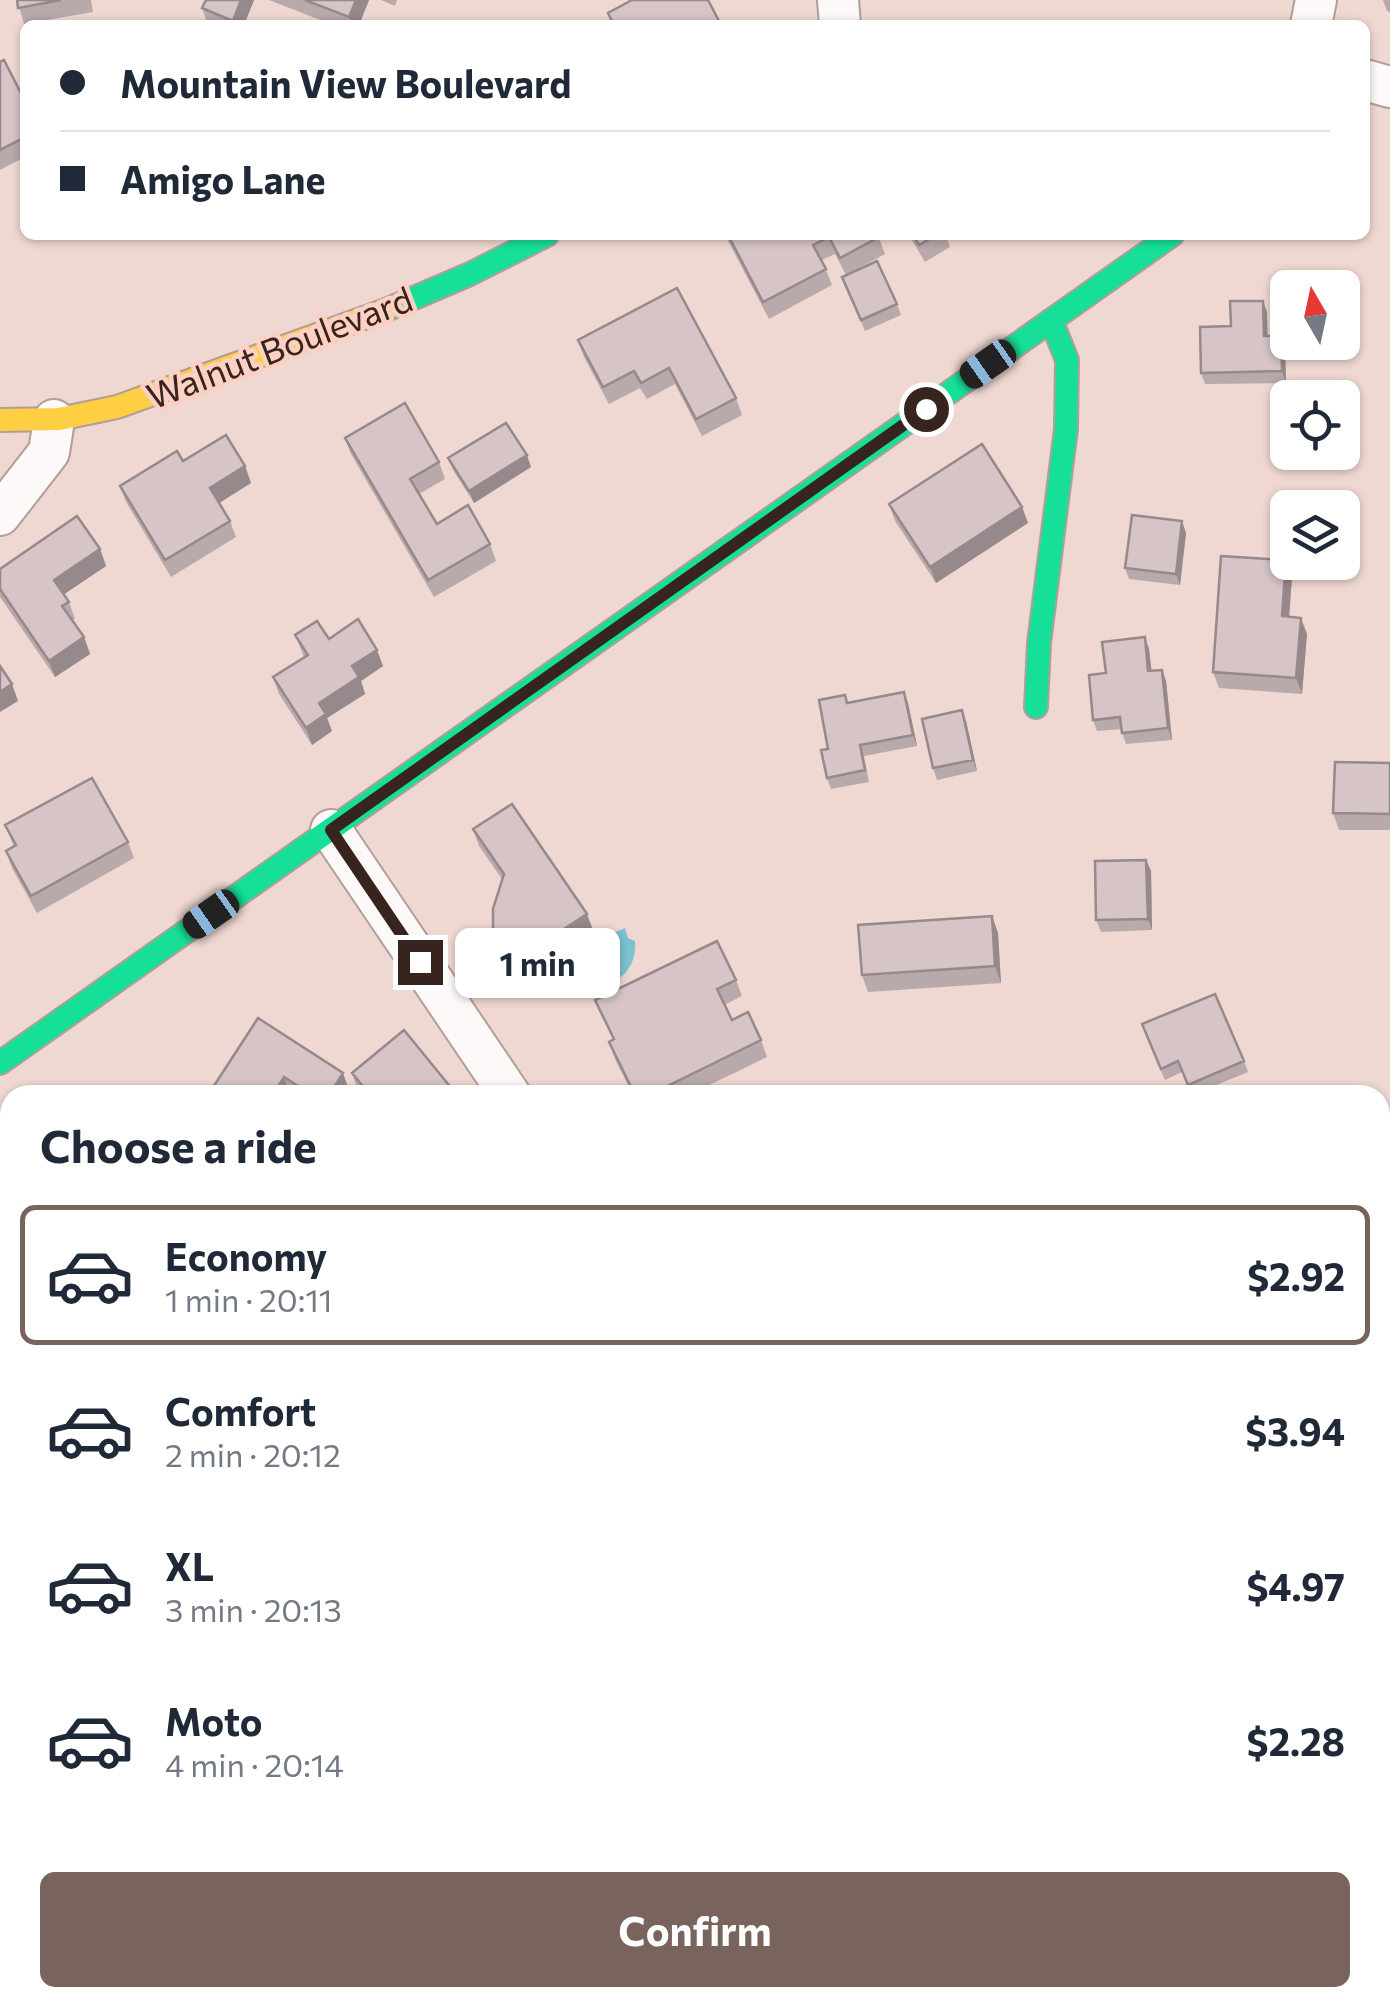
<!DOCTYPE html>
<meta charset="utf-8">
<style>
:root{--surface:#fff;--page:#f6f6f7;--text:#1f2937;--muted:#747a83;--line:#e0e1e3;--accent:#78635d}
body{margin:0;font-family:Commissioner,sans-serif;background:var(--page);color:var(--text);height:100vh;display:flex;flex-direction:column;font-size:38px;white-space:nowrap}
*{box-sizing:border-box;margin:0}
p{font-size:32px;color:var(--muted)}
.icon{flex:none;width:55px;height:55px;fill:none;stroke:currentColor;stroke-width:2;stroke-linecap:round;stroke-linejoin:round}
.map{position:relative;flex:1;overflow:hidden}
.sheet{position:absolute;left:0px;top:1085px;width:1390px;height:922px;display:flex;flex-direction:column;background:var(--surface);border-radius:30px 30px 0 0;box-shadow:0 2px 8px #0004}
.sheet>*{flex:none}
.hud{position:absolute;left:20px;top:20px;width:1350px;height:220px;border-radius:15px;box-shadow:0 2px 8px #0004;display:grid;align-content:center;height:220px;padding:0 40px;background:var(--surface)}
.needle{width:65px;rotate:351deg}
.controls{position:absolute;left:1270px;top:270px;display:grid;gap:20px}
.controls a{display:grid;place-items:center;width:90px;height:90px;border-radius:15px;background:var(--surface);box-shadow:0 2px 8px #0004;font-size:50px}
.end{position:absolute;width:45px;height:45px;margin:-22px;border:12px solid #38241e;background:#fff;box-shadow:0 0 0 5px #fff}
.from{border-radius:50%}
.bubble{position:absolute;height:70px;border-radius:15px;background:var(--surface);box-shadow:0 2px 8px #0004;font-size:32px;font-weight:700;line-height:70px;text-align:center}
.car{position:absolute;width:30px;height:60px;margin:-30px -15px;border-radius:12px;box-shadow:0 0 8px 2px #0007;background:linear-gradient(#222 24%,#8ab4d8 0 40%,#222 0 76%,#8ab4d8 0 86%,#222 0)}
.hud b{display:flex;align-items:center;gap:35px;height:95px;font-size:38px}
.hud b+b{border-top:2px solid var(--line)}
.hud i{width:25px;height:25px;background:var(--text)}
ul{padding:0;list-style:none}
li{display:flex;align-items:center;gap:30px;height:140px;margin:0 20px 15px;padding:0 20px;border:5px solid transparent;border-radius:15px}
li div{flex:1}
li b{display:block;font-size:38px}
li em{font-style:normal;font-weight:700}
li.on{border-color:var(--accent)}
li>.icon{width:90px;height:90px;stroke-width:1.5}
h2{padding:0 40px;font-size:45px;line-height:120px}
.action{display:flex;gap:20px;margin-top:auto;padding:20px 40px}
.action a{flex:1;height:115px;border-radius:15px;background:var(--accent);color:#fff;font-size:40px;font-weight:700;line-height:115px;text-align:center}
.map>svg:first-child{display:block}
</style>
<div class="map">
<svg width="1390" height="2006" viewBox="0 0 1390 2006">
<rect width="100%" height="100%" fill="#efd8d1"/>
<path fill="#7cc3d4" d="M 625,928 L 628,938 L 635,941 C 637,963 624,983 601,984 L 593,975 L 592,964 L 604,951 L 609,935 Z"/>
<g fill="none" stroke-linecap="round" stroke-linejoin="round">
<g stroke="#b19e98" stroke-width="44">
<path id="street" d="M 838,0 L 840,25
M 1311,25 L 1316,0
M 1365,80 L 1390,87
M 0,515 L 49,452 L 54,420
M 331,830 L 510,1095
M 0,1317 L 10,1331
M 1380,1363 L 1390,1358
M 494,1998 L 500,2006"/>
</g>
<g stroke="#b19e98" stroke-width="26">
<path id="fast" d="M 386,310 L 470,274 L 547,235
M 1036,707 L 1039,643 L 1066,429 L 1067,360 L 1051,320
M 0,1063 L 1172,235"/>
</g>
<g stroke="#b19e98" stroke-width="26">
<path id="slow" d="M 0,420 L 59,419 L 117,407 L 386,310"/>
</g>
<use href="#street" stroke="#fdf9f8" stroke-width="40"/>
<use href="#fast" stroke="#16e098" stroke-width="22"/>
<use href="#slow" stroke="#ffcf43" stroke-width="22"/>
</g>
<path fill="#b8a9aa" d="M 17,0 L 91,0 L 93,12 L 24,24 Z
M 206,0 L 254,0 L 244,25 L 208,25 L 202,8 Z
M 269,0 L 369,0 L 359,25 L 333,25 Z
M 381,0 L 397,0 L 395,6 Z
M 1383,0 L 1390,0 L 1390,12 L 1387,11 Z
M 0,62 L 25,101 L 25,157 L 0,170 Z
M 725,235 L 878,235 L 885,254 L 846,275 L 835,254 L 822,260 L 832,285 L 769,319 Z
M 909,235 L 946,235 L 950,247 L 925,262 Z
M 842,277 L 897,304 L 901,315 L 865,331 Z
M 677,288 L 736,398 L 742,415 L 702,436 L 675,384 L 647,399 L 640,388 L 609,404 L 584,357 L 578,340 Z
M 1267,312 L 1267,336 L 1281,336 L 1285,347 L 1286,383 L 1205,384 L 1201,373 L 1231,326 Z
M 345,438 L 439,462 L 445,479 L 419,494 L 437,524 L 490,544 L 496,561 L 434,597 L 351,454 Z
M 448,458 L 531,467 L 474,503 L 453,470 Z
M 183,461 L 245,466 L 251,483 L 219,503 L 230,521 L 236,537 L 171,577 L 126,502 L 120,486 Z
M 889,504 L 1022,507 L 1028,523 L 936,583 L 895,521 Z
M 1186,533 L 1180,585 L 1129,579 L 1125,568 Z
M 100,549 L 106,566 L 64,594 L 69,602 L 75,619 L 72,620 L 84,637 L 90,654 L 55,677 L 0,597 L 0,569 Z
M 1286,560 L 1292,577 L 1289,617 L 1307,634 L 1302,694 L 1219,688 L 1213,672 Z
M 295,635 L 329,639 L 383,666 L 361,681 L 365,694 L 327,718 L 332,731 L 312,745 L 279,694 L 273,677 L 304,657 Z
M 1145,637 L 1149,649 L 1151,671 L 1162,670 L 1166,681 L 1172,740 L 1126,744 L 1121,729 L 1097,731 L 1093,720 L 1106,673 Z
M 904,692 L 908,703 L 917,746 L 864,756 L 869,782 L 831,789 L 827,778 L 828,749 L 848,703 Z
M 966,721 L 977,771 L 937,780 L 933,768 Z
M 1390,763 L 1390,830 L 1339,830 L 1333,813 Z
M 5,825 L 128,842 L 134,858 L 37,913 L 12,868 L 6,851 L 14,846 Z
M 473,829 L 593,930 L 547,961 L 550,969 L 526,986 L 499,948 L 493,931 L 502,879 L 479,846 Z
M 1146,860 L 1151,871 L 1152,930 L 1101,932 L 1096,920 Z
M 992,916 L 998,933 L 1001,983 L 868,992 L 862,975 Z
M 736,980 L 742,996 L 724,1005 L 732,1020 L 761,1040 L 767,1057 L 689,1095 L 633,1095 L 615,1059 L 609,1042 L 613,1040 L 595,1000 Z
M 258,1018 L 349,1090 L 346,1095 L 292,1095 L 290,1094 Z
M 1146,1036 L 1244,1061 L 1248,1072 L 1192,1095 L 1182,1072 L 1165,1080 Z
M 352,1073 L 457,1095 L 362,1095 L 358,1090 Z
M 1380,1194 L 1390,1211 L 1390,1240 L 1380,1246 Z
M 10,1565 L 10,1620 L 0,1604 L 0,1571 Z
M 1380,1707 L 1390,1711 L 1390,1837 L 1380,1839 Z"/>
<path fill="#96898b" d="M 241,0 L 254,0 L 244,25 L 235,25 L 233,21 Z
M 356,0 L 369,0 L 359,25 L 352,25 L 349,17 Z
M 1263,301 L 1267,312 L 1268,348 L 1264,336 Z
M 1281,336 L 1285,347 L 1286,383 L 1282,371 Z
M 527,455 L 531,467 L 474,503 L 469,491 Z
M 245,466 L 251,483 L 216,505 L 210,488 Z
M 1022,507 L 1028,523 L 936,583 L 930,567 Z
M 1182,521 L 1186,533 L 1180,585 L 1176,574 Z
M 100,549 L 106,566 L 60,597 L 54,580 Z
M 1286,560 L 1292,577 L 1288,632 L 1282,616 Z
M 1301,618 L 1307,634 L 1302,694 L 1296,678 Z
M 84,637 L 90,654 L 55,677 L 49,661 Z
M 1145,637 L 1149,649 L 1153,682 L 1148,671 Z
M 377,650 L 383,666 L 361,681 L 365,694 L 327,718 L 332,731 L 312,745 L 306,728 L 319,703 L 352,666 Z
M 1162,670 L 1166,681 L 1172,740 L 1168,728 Z
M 12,684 L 18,701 L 0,712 L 0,692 Z
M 904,692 L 908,703 L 917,746 L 913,735 Z
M 962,710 L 966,721 L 977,771 L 973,760 Z
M 1146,860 L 1151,871 L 1152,930 L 1148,919 Z
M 587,914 L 593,930 L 547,961 L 550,969 L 526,986 L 520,970 L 538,946 Z
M 992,916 L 998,933 L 1001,983 L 995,966 Z
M 343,1073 L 349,1090 L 346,1095 L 329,1095 Z
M 284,1077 L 290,1094 L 273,1095 Z
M 10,1480 L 10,1501 L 0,1508 L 0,1487 Z
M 1390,1517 L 1390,1538 L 1382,1543 L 1380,1538 L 1380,1524 Z
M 10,1742 L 10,1756 L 5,1759 L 1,1747 Z"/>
<path fill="#d6c4c6" stroke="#96898b" stroke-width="2.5" d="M 17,0 L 61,0 L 18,8 Z
M 206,0 L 241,0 L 233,21 L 202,8 Z
M 305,0 L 356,0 L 349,17 Z
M 632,0 L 708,0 L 719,21 L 711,25 L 614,25 L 608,13 Z
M 4,60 L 25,101 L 25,137 L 0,150 L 0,62 Z
M 728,235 L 878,235 L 879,237 L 840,258 L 829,237 L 813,245 L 826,269 L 763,302 Z
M 913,235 L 936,235 L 919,245 Z
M 877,261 L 897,304 L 861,320 L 842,277 Z
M 677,288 L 736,398 L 696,419 L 669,368 L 641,383 L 634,371 L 603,387 L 578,340 Z
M 1230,301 L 1263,301 L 1264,336 L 1281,336 L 1282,371 L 1201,373 L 1200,327 L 1231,326 Z
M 405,403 L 439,462 L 410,479 L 437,524 L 468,505 L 490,544 L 428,580 L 345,438 Z
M 506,423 L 527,455 L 469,491 L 448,458 Z
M 226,435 L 245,466 L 210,488 L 230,521 L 165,560 L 120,486 L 177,451 L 183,461 Z
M 982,444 L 1022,507 L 930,567 L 889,504 Z
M 1132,515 L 1182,521 L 1176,574 L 1125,568 Z
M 77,516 L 100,549 L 54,580 L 69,602 L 62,606 L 84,637 L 49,661 L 0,589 L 0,569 Z
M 1221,556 L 1286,560 L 1282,616 L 1301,618 L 1296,678 L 1213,672 Z
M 358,619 L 377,650 L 352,666 L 359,677 L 319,703 L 326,714 L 306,728 L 273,677 L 308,655 L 295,635 L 317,621 L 329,639 Z
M 1145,637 L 1148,671 L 1162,670 L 1168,728 L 1122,733 L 1120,717 L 1093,720 L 1089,675 L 1106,673 L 1102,642 Z
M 0,666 L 12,684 L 0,692 Z
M 904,692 L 913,735 L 860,745 L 865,770 L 827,778 L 821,750 L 828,749 L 819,700 L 845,695 L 847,703 Z
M 962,710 L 973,760 L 933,768 L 922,719 Z
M 1335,762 L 1390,763 L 1390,814 L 1333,813 Z
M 92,778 L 128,842 L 31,896 L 6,851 L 16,845 L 5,825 Z
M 512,804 L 587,914 L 538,946 L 544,952 L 520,970 L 493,931 L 493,909 L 504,874 L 473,829 Z
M 1146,860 L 1148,919 L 1096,920 L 1095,861 Z
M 992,916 L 995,966 L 862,975 L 858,925 Z
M 717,941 L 736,980 L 717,989 L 732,1020 L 748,1012 L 761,1040 L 649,1095 L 635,1095 L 609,1042 L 614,1039 L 595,1000 Z
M 1215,994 L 1244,1061 L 1188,1085 L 1178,1061 L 1161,1069 L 1142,1024 Z
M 258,1018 L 343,1073 L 329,1095 L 312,1095 L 284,1077 L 273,1095 L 208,1095 Z
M 404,1030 L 457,1095 L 370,1095 L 352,1073 Z
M 1380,1194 L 1390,1211 L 1390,1220 L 1380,1226 Z
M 1390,1423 L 1390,1517 L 1380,1524 L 1380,1429 Z
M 0,1465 L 10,1480 L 0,1487 Z
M 10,1565 L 10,1615 L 0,1599 L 0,1571 Z
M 10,1698 L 10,1742 L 1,1747 L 0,1704 Z
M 1380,1707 L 1390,1711 L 1390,1819 L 1380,1821 Z
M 76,1998 L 95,1998 L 100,2006 L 62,2006 Z
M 373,1998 L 382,1998 L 387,2006 L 358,2006 Z
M 664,1998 L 686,1998 L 690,2006 L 649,2006 Z"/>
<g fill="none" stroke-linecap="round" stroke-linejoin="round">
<path stroke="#38241e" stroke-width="12" d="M 420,962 L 331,830 L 926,409"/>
</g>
<g text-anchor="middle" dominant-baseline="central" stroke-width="9" stroke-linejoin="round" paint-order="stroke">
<g font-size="35" fill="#38241e" stroke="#fcd1c4">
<text transform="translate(279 346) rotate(-21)">Walnut Boulevard</text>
</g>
</g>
</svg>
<div class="controls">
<a><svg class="needle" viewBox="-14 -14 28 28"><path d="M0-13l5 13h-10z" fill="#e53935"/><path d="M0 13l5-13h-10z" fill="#747a83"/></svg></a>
<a><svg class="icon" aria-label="locate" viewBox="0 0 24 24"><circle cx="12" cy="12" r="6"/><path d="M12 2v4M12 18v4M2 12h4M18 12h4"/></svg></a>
<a><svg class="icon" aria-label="layers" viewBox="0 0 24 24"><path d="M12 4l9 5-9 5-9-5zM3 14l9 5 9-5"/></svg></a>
</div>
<i class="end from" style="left:926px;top:409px"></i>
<i class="end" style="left:420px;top:962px"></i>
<div class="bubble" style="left:455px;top:928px;width:165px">1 min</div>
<i class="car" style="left:988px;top:364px;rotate:235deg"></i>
<i class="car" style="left:211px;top:914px;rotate:235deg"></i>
<div class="hud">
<b><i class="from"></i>Mountain View Boulevard</b>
<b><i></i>Amigo Lane</b>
</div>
<section class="sheet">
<h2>Choose a ride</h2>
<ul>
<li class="on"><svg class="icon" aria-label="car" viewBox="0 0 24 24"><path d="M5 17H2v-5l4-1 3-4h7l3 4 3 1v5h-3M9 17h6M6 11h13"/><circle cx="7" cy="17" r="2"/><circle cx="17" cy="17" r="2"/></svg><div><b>Economy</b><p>1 min · 20:11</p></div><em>$2.92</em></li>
<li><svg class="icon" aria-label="car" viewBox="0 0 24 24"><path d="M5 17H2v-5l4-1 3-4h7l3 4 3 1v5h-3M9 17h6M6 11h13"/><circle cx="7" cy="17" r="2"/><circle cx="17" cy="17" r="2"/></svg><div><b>Comfort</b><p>2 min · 20:12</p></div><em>$3.94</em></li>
<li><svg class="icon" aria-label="car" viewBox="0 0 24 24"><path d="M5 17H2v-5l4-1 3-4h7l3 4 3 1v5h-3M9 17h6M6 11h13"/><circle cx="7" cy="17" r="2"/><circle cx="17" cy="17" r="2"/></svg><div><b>XL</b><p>3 min · 20:13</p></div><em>$4.97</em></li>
<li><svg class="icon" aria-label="car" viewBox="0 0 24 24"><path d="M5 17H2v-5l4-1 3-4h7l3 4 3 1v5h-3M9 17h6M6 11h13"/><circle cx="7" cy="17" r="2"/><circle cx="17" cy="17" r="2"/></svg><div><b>Moto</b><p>4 min · 20:14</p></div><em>$2.28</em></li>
</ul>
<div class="action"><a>Confirm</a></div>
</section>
</div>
